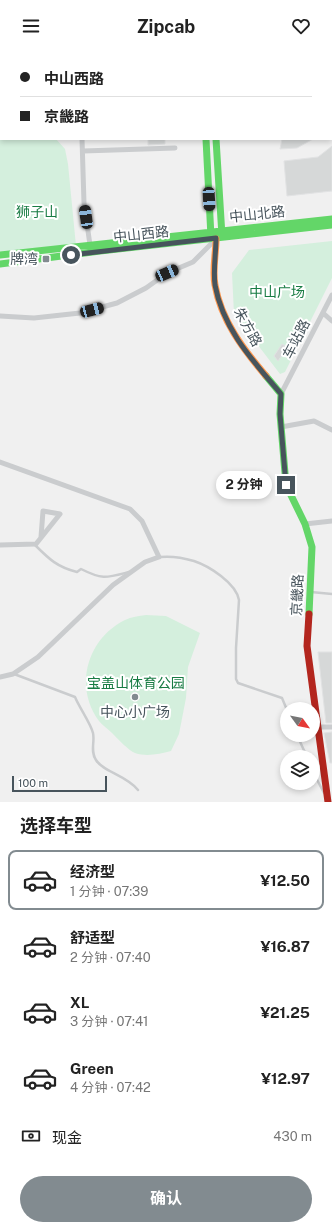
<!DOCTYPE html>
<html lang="zh">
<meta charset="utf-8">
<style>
:root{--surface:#fff;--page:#f2f2f2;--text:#222;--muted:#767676;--line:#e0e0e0;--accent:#828b90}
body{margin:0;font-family:"Public Sans","Noto Sans SC",sans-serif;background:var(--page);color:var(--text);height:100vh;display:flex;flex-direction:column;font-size:15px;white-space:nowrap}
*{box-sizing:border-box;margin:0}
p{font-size:13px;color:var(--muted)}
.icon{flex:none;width:22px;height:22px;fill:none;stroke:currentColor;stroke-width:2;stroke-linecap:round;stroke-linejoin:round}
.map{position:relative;height:750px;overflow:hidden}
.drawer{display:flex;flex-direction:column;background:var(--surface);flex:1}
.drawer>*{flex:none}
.banner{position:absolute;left:0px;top:0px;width:332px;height:88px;box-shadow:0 2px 6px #0003;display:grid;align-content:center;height:88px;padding:0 20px;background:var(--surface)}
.needle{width:26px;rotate:123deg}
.buttons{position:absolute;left:280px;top:650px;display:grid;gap:8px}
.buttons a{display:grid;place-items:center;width:40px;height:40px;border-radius:50%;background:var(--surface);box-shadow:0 2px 6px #0003;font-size:20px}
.scale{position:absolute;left:12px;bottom:10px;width:95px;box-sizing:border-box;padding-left:4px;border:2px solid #47545c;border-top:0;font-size:11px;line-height:14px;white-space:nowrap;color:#47545c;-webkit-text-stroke:3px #fff;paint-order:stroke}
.end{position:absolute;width:18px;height:18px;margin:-9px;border:5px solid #47545c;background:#fff;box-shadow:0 0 0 2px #fff}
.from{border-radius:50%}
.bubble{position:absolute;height:28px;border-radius:14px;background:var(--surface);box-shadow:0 2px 6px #0003;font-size:13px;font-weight:700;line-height:28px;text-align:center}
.car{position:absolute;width:12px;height:24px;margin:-12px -6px;border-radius:5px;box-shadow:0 0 3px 1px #0007;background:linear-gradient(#222 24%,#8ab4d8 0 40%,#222 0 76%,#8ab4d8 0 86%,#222 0)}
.banner b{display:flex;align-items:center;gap:14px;height:38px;font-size:15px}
.banner b+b{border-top:1px solid var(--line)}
.banner i{width:10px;height:10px;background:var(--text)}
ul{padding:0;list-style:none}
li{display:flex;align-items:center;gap:12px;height:60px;margin:0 8px 6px;padding:0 12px;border:2px solid transparent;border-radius:8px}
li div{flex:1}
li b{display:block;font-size:15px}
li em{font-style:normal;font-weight:700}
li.selected{border-color:var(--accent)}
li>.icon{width:36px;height:36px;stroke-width:1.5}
h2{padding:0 20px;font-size:18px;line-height:48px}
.pay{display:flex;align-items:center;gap:10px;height:44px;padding:0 20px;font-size:15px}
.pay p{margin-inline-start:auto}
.action{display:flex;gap:8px;margin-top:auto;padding:8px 20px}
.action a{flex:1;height:46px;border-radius:24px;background:var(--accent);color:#fff;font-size:16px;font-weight:700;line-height:46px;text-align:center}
header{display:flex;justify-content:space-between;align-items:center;height:52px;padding:0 20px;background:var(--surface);font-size:18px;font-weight:700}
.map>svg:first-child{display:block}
</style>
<header><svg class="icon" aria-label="menu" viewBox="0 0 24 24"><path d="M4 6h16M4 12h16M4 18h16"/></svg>Zipcab<svg class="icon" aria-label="heart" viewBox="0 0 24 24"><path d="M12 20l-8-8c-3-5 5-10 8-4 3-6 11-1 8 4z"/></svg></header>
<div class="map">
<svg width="332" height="750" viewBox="0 0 332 750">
<rect width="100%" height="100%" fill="#f0f0f0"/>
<path fill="#d4efdd" d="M 0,72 L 1,87 L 56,87 L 65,97 L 68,112 L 76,194 L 0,200 Z
M 332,189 L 332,226 L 285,320 L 280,322 L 234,262 L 232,221 L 249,198 Z
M 146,563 L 166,564 L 200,581 L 188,615 L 186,646 L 179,682 L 171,699 C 159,702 147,705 135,701 C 129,699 117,686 112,681 C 108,677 102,673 99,669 C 73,634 88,586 125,568 C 131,565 139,564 146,563 Z"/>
<path fill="#d6d8d8" stroke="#e1e2e3" d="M 148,87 L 165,87 L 165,92 L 148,93 Z
M 282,87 L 313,87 L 297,96 L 280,97 Z
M 332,94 L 332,139 L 287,144 L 284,109 L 318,105 Z
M 282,292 L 294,299 L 291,304 L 284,300 L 278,309 L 274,304 Z
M 318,600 L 332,600 L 332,671 L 326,671 Z
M 332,680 L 332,711 L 330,711 L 324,681 Z"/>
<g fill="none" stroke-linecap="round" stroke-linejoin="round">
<path stroke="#caccce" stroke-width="2.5" d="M 35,493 C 49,507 57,515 77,520 L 81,517 C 103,528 106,526 129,520
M 160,505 C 170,504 184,506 194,509 C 209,514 236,531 239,548 L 236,596 L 236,627 L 238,631 L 282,646 L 287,658
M 311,540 L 332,542
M 14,622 L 75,645 C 79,655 91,672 93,681 C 95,690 90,699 96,708 C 103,720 126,723 138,738
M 297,683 L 307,705
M 313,720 L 324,741"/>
<path stroke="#caccce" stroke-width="5" d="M 75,0 L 76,1
M 82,87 L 84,151 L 90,193
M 83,99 L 175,96
M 323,261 L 332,269
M 0,264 L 34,266 L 80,261 L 117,251 L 146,236 L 167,221 L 193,210 L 216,187
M 281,342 L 332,243
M 281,375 L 314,369 L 332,378
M 0,410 L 130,457 L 142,469 L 159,505 L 145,510 L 113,533 L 38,605 L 13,622 L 0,625
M 305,472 L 332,469
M 0,493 L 36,492 L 60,462 L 43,459 L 41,485
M 318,675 L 332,675"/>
<path stroke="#63d668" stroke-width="7" d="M 201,0 L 202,1
M 210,0 L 210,1
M 206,87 L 211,185
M 216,87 L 222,184
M 0,203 L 332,167
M 0,212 L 100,199 L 332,173
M 266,324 L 281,342 L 280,362 L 286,433 L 305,472 L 312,495 L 309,562"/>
<path stroke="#ff974d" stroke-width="7" d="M 216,187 C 216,202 212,218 215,233 C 221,268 243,297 266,324"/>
<path stroke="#b3261e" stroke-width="7" d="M 309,562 L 307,594 L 328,750"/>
</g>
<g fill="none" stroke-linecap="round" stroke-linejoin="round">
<path stroke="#47545c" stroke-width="5" d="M 71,203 L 216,186 C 216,201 213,218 215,233 C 223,277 253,309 281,342 L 280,362 L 286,433"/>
</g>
<g fill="#828b90" stroke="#fff" stroke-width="1.5">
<rect x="42" y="203" width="8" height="8" rx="2"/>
<circle cx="135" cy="645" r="4"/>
</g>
<g text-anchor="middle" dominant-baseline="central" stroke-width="4" stroke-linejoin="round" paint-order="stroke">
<g font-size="14" fill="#197c44" stroke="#fff">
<text x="37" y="160">狮子山</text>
<text x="277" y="240">中山广场</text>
<text x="136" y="631">宝盖山体育公园</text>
</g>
<g font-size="14" fill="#47545c" stroke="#fff">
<text transform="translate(257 162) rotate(-6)">中山北路</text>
<text transform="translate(141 182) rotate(-6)">中山西路</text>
<text transform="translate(248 275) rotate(61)">朱方路</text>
<text transform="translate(296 287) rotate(-63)">车站路</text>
<text transform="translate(297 543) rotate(-87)">京畿路</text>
</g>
<g font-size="14" fill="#47545c" stroke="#fff" text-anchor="end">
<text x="38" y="207">牌湾</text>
<text x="135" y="660" text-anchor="middle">中心小广场</text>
</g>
</g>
</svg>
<div class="buttons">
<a><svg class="needle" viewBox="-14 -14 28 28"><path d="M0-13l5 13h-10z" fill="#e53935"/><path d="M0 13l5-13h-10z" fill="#767676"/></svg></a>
<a><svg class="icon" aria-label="layers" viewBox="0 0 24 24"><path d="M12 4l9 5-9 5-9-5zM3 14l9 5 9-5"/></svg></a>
</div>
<div class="scale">100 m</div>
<i class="end from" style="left:71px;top:203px"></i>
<i class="end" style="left:286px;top:433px"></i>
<div class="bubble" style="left:216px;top:419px;width:56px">2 分钟</div>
<i class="car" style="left:209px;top:147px;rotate:177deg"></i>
<i class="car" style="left:86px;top:165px;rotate:352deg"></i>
<i class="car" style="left:167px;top:221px;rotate:67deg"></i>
<i class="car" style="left:92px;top:258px;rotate:75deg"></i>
<div class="banner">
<b><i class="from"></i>中山西路</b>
<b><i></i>京畿路</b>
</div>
</div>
<section class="drawer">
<h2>选择车型</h2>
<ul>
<li class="selected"><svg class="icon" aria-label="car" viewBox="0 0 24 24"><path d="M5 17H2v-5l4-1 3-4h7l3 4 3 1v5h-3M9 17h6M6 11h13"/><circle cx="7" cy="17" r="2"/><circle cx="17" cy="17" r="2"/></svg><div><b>经济型</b><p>1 分钟 · 07:39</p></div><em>¥12.50</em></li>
<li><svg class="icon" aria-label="car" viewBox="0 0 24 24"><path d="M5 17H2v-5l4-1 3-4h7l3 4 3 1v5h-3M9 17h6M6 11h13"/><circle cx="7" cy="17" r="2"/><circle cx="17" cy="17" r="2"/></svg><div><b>舒适型</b><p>2 分钟 · 07:40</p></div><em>¥16.87</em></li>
<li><svg class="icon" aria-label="car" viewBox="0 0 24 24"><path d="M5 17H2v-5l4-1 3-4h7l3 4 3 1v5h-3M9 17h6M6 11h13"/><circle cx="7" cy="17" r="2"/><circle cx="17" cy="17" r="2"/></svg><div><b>XL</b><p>3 分钟 · 07:41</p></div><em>¥21.25</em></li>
<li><svg class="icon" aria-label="car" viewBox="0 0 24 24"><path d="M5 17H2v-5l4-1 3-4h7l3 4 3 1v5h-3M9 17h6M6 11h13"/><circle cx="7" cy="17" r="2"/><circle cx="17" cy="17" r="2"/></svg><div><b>Green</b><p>4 分钟 · 07:42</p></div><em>¥12.97</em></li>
</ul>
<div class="pay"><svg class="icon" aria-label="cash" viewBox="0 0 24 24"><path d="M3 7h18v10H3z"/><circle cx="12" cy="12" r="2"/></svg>现金<p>430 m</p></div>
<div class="action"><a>确认</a></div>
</section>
